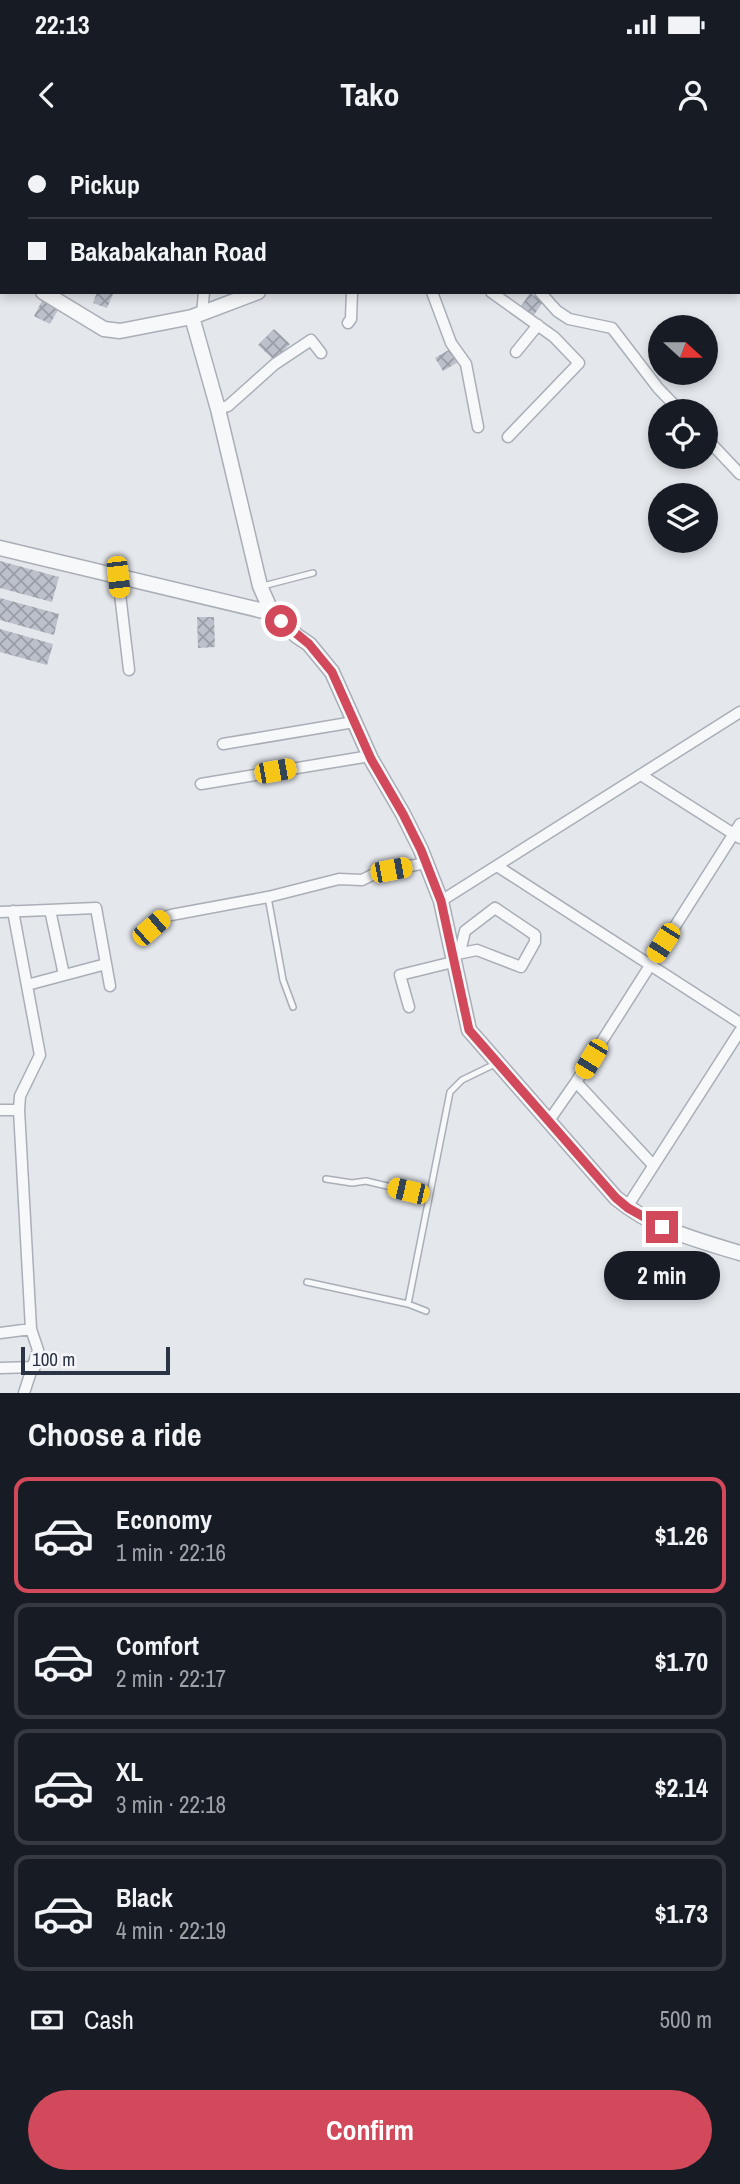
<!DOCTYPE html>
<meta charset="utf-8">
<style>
:root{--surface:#171b24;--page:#20242c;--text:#f1f3f6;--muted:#9ea1a6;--line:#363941;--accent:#d1495b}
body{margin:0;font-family:"Archivo Narrow",sans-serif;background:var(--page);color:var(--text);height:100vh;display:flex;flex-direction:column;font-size:26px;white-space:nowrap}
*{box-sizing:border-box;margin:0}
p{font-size:23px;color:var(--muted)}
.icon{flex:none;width:38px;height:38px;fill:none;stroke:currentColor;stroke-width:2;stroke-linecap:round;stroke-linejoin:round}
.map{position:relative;height:1253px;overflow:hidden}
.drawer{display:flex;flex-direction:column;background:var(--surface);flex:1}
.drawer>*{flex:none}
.top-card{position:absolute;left:0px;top:0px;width:740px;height:154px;box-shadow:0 4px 10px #0003;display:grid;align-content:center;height:154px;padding:0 28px;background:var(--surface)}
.needle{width:46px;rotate:111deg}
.buttons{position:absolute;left:648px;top:175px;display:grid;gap:14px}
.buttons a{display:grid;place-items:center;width:70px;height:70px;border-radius:50%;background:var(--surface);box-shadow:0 4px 10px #0003;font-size:35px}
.scale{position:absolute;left:21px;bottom:18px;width:149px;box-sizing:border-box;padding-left:7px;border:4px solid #2b3445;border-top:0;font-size:19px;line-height:24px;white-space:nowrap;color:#2b3445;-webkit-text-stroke:5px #f4f6f9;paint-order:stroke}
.end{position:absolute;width:32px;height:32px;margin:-16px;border:9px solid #d1495b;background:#fff;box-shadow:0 0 0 4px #fff}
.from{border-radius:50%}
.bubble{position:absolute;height:49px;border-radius:24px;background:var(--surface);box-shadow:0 4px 10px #0003;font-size:23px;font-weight:700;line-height:49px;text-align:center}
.car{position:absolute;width:21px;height:42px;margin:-21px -10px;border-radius:9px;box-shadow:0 0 5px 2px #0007;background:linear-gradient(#f5c518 24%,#345 0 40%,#f5c518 0 76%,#345 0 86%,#f5c518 0)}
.top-card b{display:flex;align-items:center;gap:24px;height:66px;font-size:26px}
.top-card b+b{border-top:2px solid var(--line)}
.top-card i{width:18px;height:18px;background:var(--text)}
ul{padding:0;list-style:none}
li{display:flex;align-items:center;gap:21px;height:116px;margin:0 14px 10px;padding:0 14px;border:4px solid var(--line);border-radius:14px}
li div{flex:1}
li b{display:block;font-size:26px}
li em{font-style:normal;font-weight:700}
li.selected{border-color:var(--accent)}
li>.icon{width:63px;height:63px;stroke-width:1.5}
h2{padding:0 28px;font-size:32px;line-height:84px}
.pay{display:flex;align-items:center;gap:18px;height:77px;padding:0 28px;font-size:26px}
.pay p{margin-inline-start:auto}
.action{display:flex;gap:14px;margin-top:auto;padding:14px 28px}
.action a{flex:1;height:80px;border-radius:42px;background:var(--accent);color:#fff;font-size:28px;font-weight:700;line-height:80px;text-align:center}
.status{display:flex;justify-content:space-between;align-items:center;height:49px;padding:0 35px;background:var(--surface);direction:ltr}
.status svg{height:19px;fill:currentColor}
header{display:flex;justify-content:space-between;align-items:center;height:91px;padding:0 28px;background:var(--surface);font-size:32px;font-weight:700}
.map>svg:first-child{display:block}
</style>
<div class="status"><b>22:13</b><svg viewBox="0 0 49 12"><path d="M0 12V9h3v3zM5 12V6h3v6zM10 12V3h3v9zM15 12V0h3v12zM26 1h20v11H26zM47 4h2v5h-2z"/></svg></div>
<header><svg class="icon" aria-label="back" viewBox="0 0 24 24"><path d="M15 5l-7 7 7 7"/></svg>Tako<svg class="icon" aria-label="person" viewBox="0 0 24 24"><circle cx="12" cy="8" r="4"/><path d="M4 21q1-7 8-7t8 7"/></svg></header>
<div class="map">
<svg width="740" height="1253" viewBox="0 0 740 1253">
<defs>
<pattern id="building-cross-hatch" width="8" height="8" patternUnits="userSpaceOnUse" patternTransform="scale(1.75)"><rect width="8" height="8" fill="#bbc0ca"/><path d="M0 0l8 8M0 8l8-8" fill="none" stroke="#989da6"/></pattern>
</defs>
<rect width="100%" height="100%" fill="#e4e7ec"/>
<path fill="url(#building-cross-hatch)" d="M 97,152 L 113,154 L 107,168 L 93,163 Z
M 530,153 L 543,162 L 532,178 L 519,169 Z
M 42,161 L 58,170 L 50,184 L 34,176 Z
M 274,189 L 290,204 L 274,220 L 258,205 Z
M 452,208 L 460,221 L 443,231 L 435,218 Z
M 0,421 L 59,437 L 52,462 L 0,448 Z
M 0,458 L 59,474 L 54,495 L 0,480 Z
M 197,477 L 214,477 L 215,507 L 198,508 Z
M 0,489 L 53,504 L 47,525 L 0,512 Z"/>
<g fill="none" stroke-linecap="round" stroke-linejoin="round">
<g stroke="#a9aeb7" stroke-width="8">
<path id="service" d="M 263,446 L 313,433
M 268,757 L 283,840 L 293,867
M 326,1039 L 352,1043 L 366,1041 L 429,1056
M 307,1142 L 408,1164 L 426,1171
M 408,1164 L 450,952 L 462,940 L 495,924"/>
</g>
<g stroke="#a9aeb7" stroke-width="13">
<path id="minor" d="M 269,2 L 270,0
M 432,152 L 451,203 L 466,224 L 478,287
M 491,152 L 554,197 L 579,223 L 508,297
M 540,152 L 557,171 L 569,179 L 612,188 L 658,248 L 680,271
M 202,174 L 204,152
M 348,183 L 351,179 L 352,152
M 516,212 L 538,185
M 218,269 L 228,266 L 275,224 L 311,200 L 321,213
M 705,297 L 740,334
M 118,437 L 129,530
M 223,604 L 354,582
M 641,635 L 740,698
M 201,644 L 370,616
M 497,726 L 740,883
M 441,761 L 740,572
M 50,770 L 64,835
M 13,771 L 40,915 L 20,956 L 19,970 L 31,1189 L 38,1210 L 24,1253
M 0,772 L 96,768 L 110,846
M 151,788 L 163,778 L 171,775 L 268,757 L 339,739 L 362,740 L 378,732 L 426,723
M 452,815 L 477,810 L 521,827 L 535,802 L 535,795 L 495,768 L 465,791 L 460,812
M 27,845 L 106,824
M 409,867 L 400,835 L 453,822
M 576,942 L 653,1025
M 0,970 L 19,970
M 548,982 L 576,942 L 740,684
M 627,1067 L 740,891
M 0,1193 L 31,1189
M 0,1228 L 35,1227"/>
</g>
<g stroke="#a9aeb7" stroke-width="17">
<path id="tertiary" d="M 567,2 L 568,0
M 0,127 L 2,128
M 43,152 L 104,189 L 120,191 L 192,177 L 258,152
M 192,177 L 218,269 L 260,446 L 272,473 L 297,496 L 309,504 L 332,532 L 371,619 L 403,674 L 421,710 L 441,761 L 469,890 L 616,1058 C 652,1088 696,1100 740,1113
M 0,408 L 272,473"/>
</g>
<use href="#service" stroke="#f7f8fa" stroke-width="5"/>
<use href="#minor" stroke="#f7f8fa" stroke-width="10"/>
<use href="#tertiary" stroke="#f7f8fa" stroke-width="14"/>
</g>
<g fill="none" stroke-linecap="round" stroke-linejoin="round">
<path stroke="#d1495b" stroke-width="9" d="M 281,481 L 309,504 L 332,532 L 371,619 L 403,674 L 421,710 L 441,761 L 469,890 L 616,1058 L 628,1068 L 662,1087"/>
</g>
</svg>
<div class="buttons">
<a><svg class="needle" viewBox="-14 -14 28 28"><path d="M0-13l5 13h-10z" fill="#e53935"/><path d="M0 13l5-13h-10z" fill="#9ea1a6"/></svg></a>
<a><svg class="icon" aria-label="locate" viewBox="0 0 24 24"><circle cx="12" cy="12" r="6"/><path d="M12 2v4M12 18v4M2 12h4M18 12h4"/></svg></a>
<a><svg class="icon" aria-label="layers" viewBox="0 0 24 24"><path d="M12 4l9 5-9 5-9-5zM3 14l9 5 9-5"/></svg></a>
</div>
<div class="scale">100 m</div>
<i class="end from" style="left:281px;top:481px"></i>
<i class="end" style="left:662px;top:1087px"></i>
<div class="bubble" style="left:604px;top:1111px;width:116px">2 min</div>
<i class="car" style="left:118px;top:437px;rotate:174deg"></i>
<i class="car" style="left:275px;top:631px;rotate:80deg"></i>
<i class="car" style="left:391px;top:730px;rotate:79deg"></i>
<i class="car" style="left:151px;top:788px;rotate:49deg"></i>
<i class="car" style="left:663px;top:803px;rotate:213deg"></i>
<i class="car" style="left:591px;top:919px;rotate:211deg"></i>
<i class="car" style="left:408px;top:1051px;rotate:283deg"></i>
<div class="top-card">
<b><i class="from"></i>Pickup</b>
<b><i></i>Bakabakahan Road</b>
</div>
</div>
<section class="drawer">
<h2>Choose a ride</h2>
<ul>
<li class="selected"><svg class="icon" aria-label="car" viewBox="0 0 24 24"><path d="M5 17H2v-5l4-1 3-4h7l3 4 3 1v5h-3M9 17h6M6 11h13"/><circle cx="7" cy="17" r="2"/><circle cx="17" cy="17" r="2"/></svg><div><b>Economy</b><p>1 min · 22:16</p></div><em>$1.26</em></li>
<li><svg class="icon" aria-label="car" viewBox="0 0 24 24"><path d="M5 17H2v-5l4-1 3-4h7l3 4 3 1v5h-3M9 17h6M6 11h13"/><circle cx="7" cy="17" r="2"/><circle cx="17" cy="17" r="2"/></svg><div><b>Comfort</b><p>2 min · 22:17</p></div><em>$1.70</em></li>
<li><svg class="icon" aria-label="car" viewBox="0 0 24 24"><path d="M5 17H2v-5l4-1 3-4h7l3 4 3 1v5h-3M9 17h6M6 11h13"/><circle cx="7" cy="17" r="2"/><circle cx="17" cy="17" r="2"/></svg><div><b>XL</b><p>3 min · 22:18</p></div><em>$2.14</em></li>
<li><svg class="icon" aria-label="car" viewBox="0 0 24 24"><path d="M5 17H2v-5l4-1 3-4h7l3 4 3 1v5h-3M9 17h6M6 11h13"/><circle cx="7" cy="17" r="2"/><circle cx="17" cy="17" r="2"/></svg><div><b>Black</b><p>4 min · 22:19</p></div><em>$1.73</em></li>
</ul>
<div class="pay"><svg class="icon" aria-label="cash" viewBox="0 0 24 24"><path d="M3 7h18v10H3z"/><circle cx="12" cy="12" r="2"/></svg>Cash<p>500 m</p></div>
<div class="action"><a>Confirm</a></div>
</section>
